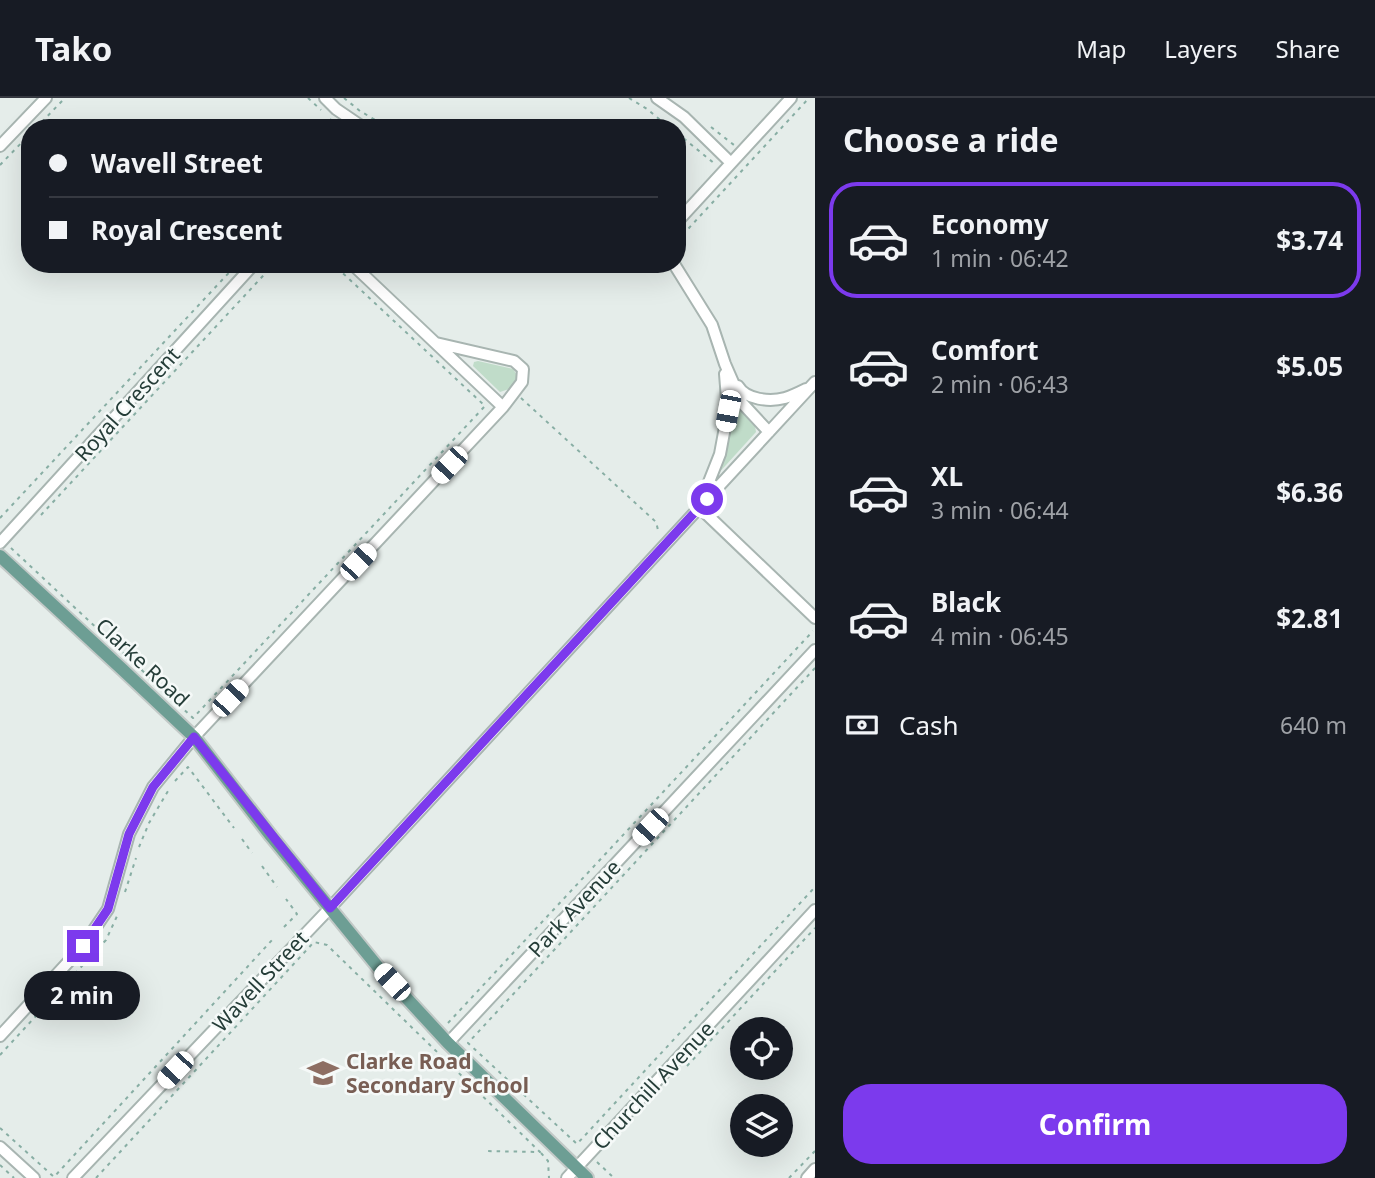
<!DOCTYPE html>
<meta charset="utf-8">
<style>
:root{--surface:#171b24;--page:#20242c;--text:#f1f3f6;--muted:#9ea1a6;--line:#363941;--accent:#7c3aed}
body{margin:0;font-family:"Noto Sans",sans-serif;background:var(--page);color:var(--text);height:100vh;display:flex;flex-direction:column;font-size:26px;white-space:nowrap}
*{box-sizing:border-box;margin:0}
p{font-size:23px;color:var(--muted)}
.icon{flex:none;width:38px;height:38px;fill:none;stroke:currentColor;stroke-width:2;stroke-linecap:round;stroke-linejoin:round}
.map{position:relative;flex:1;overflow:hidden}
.panel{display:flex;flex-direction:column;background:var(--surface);width:560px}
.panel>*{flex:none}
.hud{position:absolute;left:21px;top:21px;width:665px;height:154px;border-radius:28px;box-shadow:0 7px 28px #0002;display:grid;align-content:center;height:154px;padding:0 28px;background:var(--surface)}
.fabs{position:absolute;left:730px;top:919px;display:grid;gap:14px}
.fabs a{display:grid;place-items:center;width:63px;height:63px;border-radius:50%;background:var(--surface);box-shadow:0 7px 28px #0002;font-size:35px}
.end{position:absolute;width:32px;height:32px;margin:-16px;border:9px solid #7c3aed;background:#fff;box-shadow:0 0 0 4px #fff}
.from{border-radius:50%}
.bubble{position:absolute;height:49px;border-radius:24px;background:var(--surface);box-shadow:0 7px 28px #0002;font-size:23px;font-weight:700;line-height:49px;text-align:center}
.car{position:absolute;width:21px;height:42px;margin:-21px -10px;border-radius:9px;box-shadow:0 0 5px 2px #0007;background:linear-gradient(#fff 24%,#345 0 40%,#fff 0 76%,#345 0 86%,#fff 0)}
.hud b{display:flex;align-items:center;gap:24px;height:66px;font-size:26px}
.hud b+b{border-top:2px solid var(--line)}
.hud i{width:18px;height:18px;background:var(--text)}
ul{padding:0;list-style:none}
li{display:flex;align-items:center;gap:21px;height:116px;margin:0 14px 10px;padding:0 14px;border:4px solid transparent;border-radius:28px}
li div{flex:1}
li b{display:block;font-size:26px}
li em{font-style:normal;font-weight:700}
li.on{border-color:var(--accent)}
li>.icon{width:63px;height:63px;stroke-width:1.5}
h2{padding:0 28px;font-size:32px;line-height:84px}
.pay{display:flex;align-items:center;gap:18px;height:77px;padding:0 28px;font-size:26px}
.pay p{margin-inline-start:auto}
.cta{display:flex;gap:14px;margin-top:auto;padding:14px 28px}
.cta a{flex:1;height:80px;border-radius:28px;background:var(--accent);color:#fff;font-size:28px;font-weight:700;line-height:80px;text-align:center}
header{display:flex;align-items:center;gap:42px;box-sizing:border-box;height:98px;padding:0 35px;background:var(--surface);border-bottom:2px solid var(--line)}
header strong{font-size:33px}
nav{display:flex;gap:38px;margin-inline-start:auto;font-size:24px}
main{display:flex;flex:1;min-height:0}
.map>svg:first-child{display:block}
</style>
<header>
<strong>Tako</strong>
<nav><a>Map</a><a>Layers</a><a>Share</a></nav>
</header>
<main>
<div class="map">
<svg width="815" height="1080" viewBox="0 0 815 1080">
<rect width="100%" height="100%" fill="#e5edea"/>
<path fill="#c0dcc9" d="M 478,263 L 513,271 L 517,277 L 516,285 L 509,291 L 500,294 L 473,268 L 474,264 Z
M 733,305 L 755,328 L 756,334 L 716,378 L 731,323 Z"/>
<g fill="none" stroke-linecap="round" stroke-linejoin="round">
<g stroke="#a8b5b1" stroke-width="14">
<path id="minor" d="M 325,0 L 336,11 L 364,30
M 657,0 L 684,19 L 731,65
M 0,48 L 46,0
M 677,124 L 791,0
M 352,166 L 503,309
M 674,166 L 712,227 L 725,266 L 742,305 L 769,334
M 738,288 C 746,302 770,304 785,300 C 792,298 800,294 806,291
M 703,399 L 720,356 L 728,313 L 725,276
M 699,409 L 815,520
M 0,445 L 254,166
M 0,938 L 83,848 L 108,811 L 129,736 L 153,689 L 194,639 L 503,309 L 522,284 L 523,271 L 514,263 L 436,245
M 448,945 L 815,552
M 0,1049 L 34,1080
M 73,1080 L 330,810 L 815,284
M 567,1080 L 815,812
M 807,1080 L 815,1071"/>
</g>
<g stroke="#c2c9c7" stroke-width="16">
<path id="major" d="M 0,458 L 123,572 L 194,639 L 271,738 L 378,869 L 448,945 L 587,1080"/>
</g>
<path stroke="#88aea4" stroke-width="2" stroke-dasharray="3.5 5" stroke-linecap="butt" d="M 308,0 L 321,12
M 344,0 L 360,13 L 389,30
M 629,0 L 647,11 L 670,30
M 330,21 L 340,30
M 711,29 L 734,47
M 36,30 L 65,0
M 677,35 L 715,66
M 0,67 L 30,36
M 677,143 L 809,0
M 521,300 L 656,424 L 658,432
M 41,417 L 274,166
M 0,420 L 237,166
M 11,450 L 193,620 L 485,308 L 333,166
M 815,570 L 468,945 L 577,1046 L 815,789
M 175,683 L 188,669 L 234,730
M 242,741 L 252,755
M 139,749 L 149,725 L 168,693
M 262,768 L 277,789
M 125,794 L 136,760
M 284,829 L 297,816 L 286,801
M 448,925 L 813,533
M 0,957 L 106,842 L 118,816
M 687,968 L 815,830
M 0,1030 L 54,1079 L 273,841
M 541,1055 L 548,1063 L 549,1080
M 597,1064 L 614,1080
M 0,1067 L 14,1080
M 96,1080 L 314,844 L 327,847 L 540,1054 L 484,1053
M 789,1080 L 815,1053"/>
<use href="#minor" stroke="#fff" stroke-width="10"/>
<use href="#major" stroke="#6d9e94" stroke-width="12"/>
</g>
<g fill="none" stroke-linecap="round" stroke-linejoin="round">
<path stroke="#7c3aed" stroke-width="9" d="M 83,848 L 108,811 L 129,736 L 153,689 L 194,639 L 330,810 L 707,401"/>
</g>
<defs>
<g id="school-bare" transform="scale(2.415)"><path d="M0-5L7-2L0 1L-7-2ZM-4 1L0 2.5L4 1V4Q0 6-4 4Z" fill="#8d6e63" stroke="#f5f9f8" stroke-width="2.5" paint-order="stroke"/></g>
</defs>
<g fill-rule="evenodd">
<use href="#school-bare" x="323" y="975"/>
</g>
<g text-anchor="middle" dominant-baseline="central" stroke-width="5" stroke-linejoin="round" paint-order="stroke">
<g font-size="21" fill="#253d38" stroke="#f5f9f8">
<text transform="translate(127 306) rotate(-48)">Royal Crescent</text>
<text transform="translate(143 564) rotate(43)">Clarke Road</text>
<text transform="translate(574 810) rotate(-47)">Park Avenue</text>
<text transform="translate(260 883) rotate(-47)">Wavell Street</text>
<text transform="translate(653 987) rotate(-47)">Churchill Avenue</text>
</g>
<g font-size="21" font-weight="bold" fill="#785e54" stroke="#f5f9f8" text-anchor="start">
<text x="346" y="963">Clarke Road<tspan x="346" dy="24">Secondary School</tspan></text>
</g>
</g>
</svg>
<div class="fabs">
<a><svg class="icon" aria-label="locate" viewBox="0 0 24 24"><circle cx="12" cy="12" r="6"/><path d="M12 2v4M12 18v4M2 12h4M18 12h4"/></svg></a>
<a><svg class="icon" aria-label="layers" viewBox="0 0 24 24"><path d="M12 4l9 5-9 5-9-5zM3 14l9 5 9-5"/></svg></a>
</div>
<i class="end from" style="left:707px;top:401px"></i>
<i class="end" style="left:83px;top:848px"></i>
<div class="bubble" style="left:24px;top:873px;width:116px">2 min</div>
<i class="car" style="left:728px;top:313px;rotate:191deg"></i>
<i class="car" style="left:449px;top:367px;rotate:223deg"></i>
<i class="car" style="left:358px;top:464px;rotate:43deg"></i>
<i class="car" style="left:230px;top:600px;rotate:43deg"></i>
<i class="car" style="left:650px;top:729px;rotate:223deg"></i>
<i class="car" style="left:392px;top:884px;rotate:317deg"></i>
<i class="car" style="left:175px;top:972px;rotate:223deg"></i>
<div class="hud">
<b><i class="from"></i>Wavell Street</b>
<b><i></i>Royal Crescent</b>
</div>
</div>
<section class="panel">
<h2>Choose a ride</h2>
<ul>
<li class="on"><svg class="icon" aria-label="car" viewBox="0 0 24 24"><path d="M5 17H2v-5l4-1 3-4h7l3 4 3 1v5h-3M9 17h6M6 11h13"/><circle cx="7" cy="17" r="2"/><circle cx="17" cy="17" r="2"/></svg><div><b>Economy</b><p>1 min · 06:42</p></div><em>$3.74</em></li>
<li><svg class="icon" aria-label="car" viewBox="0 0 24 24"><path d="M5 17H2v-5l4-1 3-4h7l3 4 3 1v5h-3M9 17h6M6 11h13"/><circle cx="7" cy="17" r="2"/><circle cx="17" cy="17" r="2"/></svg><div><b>Comfort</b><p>2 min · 06:43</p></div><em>$5.05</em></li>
<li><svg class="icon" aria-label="car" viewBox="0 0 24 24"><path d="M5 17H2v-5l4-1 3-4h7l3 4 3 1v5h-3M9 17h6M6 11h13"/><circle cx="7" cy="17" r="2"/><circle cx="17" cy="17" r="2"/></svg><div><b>XL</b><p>3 min · 06:44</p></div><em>$6.36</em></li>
<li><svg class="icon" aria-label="car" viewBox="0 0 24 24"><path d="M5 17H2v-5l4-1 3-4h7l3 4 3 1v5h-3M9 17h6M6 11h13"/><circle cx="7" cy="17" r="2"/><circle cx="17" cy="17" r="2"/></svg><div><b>Black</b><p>4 min · 06:45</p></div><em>$2.81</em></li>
</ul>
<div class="pay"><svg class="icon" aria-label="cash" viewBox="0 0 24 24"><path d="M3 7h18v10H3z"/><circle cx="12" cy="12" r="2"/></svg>Cash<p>640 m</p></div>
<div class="cta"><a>Confirm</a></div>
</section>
</main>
